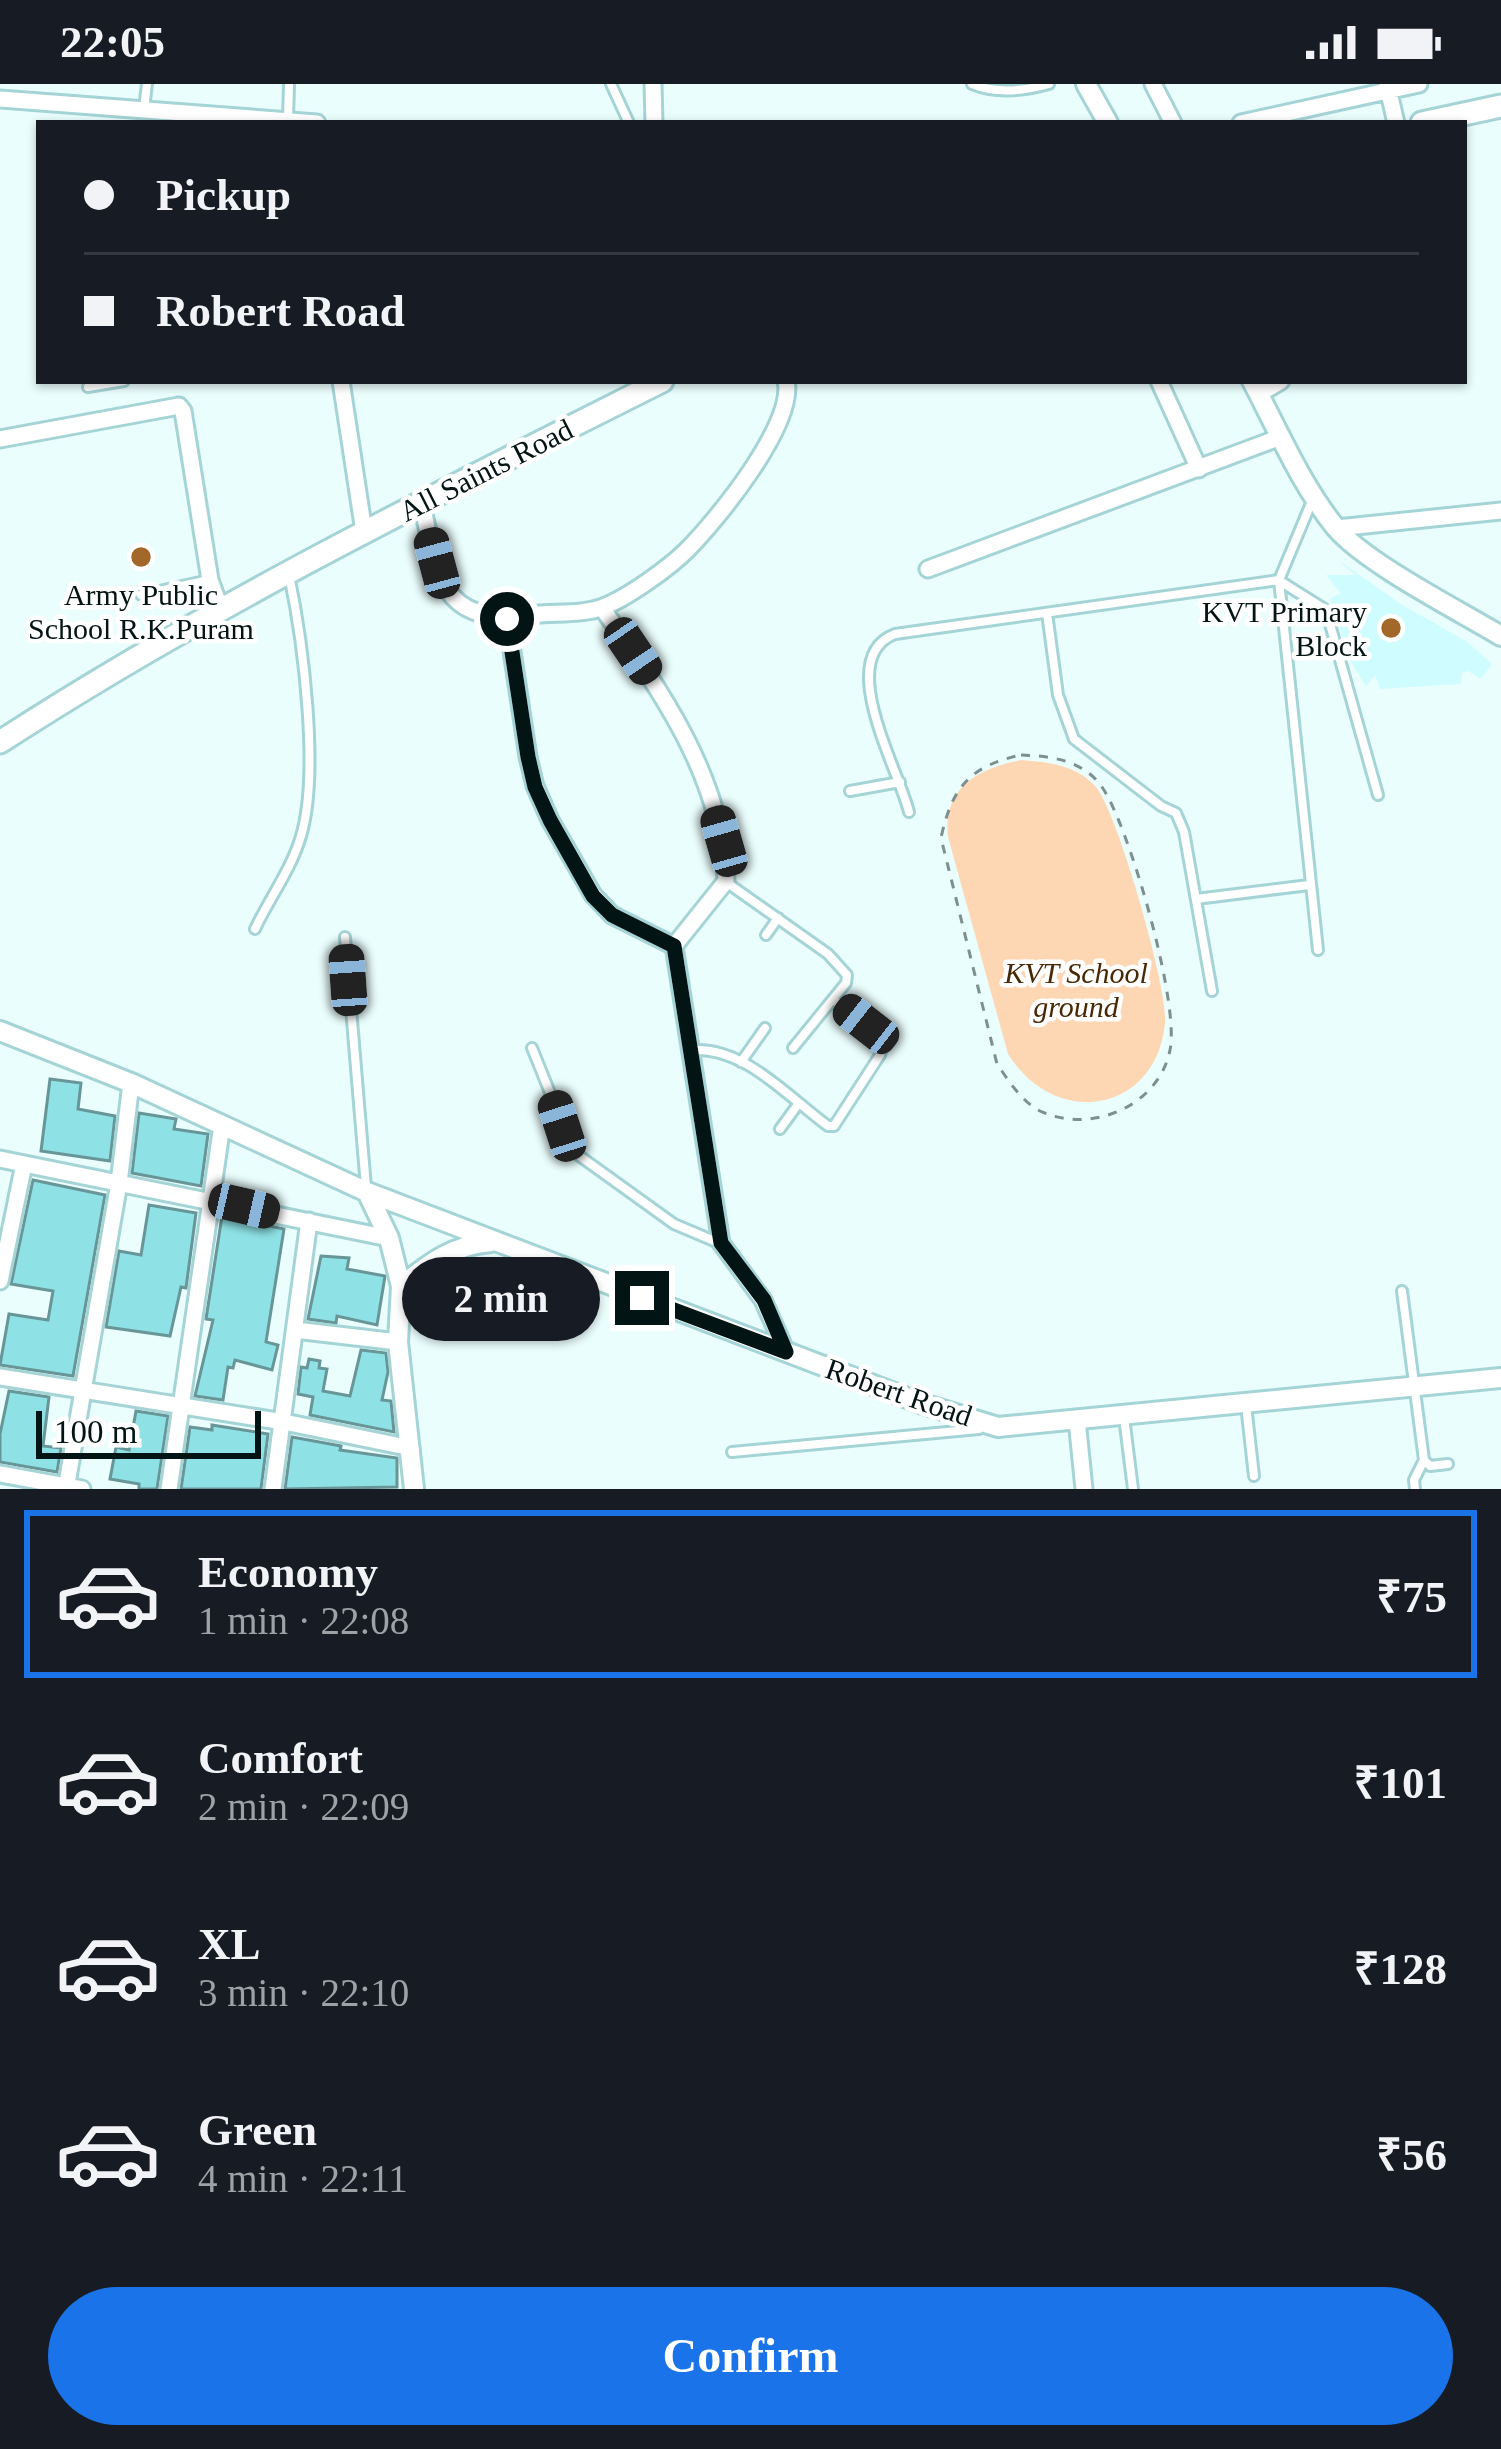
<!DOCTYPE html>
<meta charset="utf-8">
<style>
:root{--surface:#171b24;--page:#20242c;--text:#f1f3f6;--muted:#9ea1a6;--line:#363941;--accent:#1a73e8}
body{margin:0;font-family:Georgia,serif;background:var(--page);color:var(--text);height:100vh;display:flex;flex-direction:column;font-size:45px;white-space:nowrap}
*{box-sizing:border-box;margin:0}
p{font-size:39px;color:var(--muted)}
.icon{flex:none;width:66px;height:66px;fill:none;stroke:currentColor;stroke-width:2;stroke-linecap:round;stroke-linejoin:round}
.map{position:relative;height:1405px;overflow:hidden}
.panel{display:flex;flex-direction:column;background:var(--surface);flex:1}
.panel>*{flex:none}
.hud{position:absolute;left:36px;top:36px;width:1431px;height:264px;border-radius:0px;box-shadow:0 3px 9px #0004;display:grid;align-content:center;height:264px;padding:0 48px;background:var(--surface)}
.scale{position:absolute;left:36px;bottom:30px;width:225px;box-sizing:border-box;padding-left:12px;border:6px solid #031414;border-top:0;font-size:33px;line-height:42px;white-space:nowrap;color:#031414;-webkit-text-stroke:9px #fff;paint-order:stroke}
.end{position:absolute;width:54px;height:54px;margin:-27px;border:15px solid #031414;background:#fff;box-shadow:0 0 0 6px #fff}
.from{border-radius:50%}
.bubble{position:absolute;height:84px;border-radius:42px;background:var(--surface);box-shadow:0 3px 9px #0004;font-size:39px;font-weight:800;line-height:84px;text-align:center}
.car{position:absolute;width:36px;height:72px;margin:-36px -18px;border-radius:15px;box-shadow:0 0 9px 3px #0007;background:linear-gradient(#222 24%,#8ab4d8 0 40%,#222 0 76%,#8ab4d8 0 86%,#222 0)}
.hud b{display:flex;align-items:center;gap:42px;height:114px;font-size:45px}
.hud b+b{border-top:3px solid var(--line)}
.hud i{width:30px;height:30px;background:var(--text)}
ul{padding:21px 0 0;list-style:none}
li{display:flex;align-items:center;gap:36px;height:168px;margin:0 24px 18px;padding:0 24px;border:6px solid transparent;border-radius:0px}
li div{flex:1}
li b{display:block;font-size:45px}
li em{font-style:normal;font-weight:800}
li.active{border-color:var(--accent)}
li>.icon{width:108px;height:108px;stroke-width:1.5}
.button{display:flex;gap:24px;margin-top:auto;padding:24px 48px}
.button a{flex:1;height:138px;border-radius:72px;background:var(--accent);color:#fff;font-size:48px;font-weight:800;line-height:138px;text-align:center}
.status{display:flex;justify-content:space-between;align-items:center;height:84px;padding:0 60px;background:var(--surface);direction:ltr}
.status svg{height:33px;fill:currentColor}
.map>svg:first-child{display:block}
</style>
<div class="status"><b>22:05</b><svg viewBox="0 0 49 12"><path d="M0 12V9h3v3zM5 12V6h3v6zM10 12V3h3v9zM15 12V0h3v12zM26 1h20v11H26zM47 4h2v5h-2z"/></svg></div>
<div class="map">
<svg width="1501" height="1405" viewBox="0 0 1501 1405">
<rect width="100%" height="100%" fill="#ebfefe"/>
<path fill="#cffdff" d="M 1337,475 L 1399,519 L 1466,557 L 1492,580 L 1481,595 L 1468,587 L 1462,589 L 1461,600 L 1380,605 L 1375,591 L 1366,603 L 1350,576 L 1330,515 L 1341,509 L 1326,491 L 1355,491 Z"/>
<path fill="#fdd7b4" d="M 1021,676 C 1048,678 1077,681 1096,703 C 1117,727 1169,907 1165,939 C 1157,1028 1056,1047 1008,970 L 948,753 C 943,703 977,685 1021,676 Z"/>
<path fill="#8ee2e5" stroke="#689698" stroke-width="3" d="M 50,995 L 81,999 L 78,1025 L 115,1032 L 110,1077 L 41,1067 Z
M 139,1029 L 176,1035 L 174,1045 L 208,1050 L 201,1102 L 132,1089 Z
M 33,1096 L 105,1111 L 73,1292 L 0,1281 L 9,1230 L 48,1236 L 53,1207 L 11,1200 Z
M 149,1121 L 196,1129 L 186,1204 L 181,1203 L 170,1252 L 106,1243 L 119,1167 L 141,1171 Z
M 222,1132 L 284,1145 L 266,1258 L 278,1261 L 272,1286 L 235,1276 L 233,1284 L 228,1283 L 223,1316 L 195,1312 L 213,1236 L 206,1235 Z
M 321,1172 L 349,1174 L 347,1185 L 385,1192 L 377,1241 L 337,1232 L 336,1239 L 308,1235 Z
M 361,1266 L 386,1269 L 388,1288 L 382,1316 L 391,1317 L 394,1348 L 310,1331 L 313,1313 L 298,1310 L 301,1283 L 307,1284 L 309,1275 L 320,1277 L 319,1284 L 327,1285 L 323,1307 L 350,1312 Z
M 9,1307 L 49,1313 L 43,1362 L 61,1364 L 57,1388 L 0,1378 L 0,1350 Z
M 136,1327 L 168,1332 L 157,1405 L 139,1405 L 139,1400 L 110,1395 L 116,1363 L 129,1366 Z
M 212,1341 L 268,1350 L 261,1405 L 181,1405 L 190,1343 L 212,1346 Z
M 292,1353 L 341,1362 L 340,1366 L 397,1374 L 397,1403 L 285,1405 Z"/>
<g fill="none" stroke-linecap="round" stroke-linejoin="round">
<g stroke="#a5d4d6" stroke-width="14">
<path id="service" d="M 611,0 L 629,39
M 972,0 C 996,10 1024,7 1049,0
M 144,25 L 147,0
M 288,35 L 289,0
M 88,303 L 124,297
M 1279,496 L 1318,866
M 1280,497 L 1326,526 L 1378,711
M 141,511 L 209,496
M 1047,529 L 1058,611 L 1074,655 L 1161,722 L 1176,729 L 1184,748 L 1212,907
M 850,707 L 900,698
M 909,728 C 898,684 834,573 895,550 L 1279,496 L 1312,417
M 726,798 L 828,870 L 847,891 L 846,899 L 793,964
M 1196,815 L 1309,801
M 255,845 C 269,815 292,784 301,752 C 320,689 303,557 289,491
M 766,851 L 778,834
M 345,853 L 366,1103
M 532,964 L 574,1068 L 674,1140 L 719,1159
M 693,966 C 745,963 788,1013 828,1042 L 834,1042 L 880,971 L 883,959 L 833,915
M 741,978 L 765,944
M 780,1045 L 799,1019
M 1402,1207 L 1424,1376 L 1430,1382 L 1448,1380
M 1246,1321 L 1254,1392
M 1124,1333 L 1133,1405
M 732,1368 L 979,1345
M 1415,1405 L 1414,1396 L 1424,1376"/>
</g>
<g stroke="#a5d4d6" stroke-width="21">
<path id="minor" d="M 653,0 L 654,39
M 1153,0 L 1173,39
M 1387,0 L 1396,39
M 0,15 L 317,39
M 1241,39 L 1419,0
M 341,297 L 364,448
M 1159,297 L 1199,385
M 1259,310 L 1281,297
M 0,355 L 179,322 L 183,327 L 210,496 L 221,526
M 421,418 C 429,446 433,490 453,513 C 472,534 505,535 530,531 C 553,528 583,531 603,523 C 627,514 669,484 687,466 C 717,436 796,339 786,297
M 1337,444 L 1501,427
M 928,485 L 1281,353
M 602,524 C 660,605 723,694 726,797 L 674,862
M 507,534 L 528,673 L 535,702 L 550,736 L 593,811 L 612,831 L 674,862 L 721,1159 L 763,1216 L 786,1268
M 0,1075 L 389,1154
M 0,1197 L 24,1080
M 295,1246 L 398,1258
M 0,1293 L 284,1338 L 411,1364
M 1077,1336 L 1084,1405
M 0,1390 L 82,1405
M 66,1405 L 119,1099 L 131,999
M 169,1405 L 222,1041
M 273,1405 L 309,1137"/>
</g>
<g stroke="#a5d4d6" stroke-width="24">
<path id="tertiary" d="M 1086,0 L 1108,39
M 1252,297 C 1278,346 1301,401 1336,444 C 1367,480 1458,526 1501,552
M 0,947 L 131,999 L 367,1108 L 923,1320 L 998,1343 L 1501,1294
M 367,1108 L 389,1154 L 401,1202 L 398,1258 L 414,1405
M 401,1202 C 430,1179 453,1161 491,1158"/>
</g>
<g stroke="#a5d4d6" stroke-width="27">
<path id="secondary" d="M 1422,39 L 1501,22
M 0,658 C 211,521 437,410 662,297"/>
</g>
<path stroke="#7d8f8f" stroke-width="3" stroke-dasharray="9 9" stroke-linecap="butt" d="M 1021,671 C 1051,672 1083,676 1102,703 C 1130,744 1180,920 1170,966 C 1159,1022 1091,1051 1040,1027 C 1021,1017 1009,997 997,980 L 941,754 C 952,703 970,682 1021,671 Z"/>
<use href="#service" stroke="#fff" stroke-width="8"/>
<use href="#minor" stroke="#fff" stroke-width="15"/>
<use href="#tertiary" stroke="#fff" stroke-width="18"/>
<use href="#secondary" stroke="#fff" stroke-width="21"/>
</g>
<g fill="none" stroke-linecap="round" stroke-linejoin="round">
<path stroke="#031414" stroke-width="15" d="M 507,535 L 528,673 L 535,703 L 550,736 L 593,812 L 612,831 L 674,862 L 721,1159 L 764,1216 L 786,1268 L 642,1214"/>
</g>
<g fill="#a26729" stroke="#fff" stroke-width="4.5">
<circle cx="141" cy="473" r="12"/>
<circle cx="1391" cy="544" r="12"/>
</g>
<g text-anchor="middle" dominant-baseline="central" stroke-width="9" stroke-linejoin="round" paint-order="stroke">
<g font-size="30" fill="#031414" stroke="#fff">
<text transform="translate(486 386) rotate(-27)">All Saints Road</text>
<text transform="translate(899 1308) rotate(19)">Robert Road</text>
</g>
<g font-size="30" fill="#031414" stroke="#fff">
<text x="141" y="510">Army Public<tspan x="141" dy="34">School R.K.Puram</tspan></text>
<text x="1367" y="527" text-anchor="end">KVT Primary<tspan x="1367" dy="34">Block</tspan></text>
</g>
<g font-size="30" font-style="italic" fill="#492905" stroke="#fff">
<text x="1076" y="888">KVT School<tspan x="1076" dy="34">ground</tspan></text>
</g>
</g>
</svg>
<div class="scale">100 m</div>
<i class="end from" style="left:507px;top:535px"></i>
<i class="end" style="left:642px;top:1214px"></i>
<div class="bubble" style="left:402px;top:1173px;width:198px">2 min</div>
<i class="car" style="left:437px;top:479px;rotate:345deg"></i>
<i class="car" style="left:633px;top:567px;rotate:146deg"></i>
<i class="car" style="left:724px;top:757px;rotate:344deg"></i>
<i class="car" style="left:348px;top:896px;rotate:356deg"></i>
<i class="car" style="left:866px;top:940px;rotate:308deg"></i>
<i class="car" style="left:562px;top:1042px;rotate:342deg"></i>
<i class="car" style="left:244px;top:1122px;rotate:103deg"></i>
<div class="hud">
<b><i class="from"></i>Pickup</b>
<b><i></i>Robert Road</b>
</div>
</div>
<section class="panel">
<ul>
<li class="active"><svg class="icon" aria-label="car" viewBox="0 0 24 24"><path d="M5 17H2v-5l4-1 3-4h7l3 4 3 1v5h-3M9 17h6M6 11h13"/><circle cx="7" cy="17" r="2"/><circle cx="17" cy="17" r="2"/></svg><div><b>Economy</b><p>1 min · 22:08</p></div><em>₹75</em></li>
<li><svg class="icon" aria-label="car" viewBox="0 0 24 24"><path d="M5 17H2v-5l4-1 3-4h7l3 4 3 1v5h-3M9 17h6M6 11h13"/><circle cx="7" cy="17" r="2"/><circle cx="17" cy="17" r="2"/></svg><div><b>Comfort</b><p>2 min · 22:09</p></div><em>₹101</em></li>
<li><svg class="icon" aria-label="car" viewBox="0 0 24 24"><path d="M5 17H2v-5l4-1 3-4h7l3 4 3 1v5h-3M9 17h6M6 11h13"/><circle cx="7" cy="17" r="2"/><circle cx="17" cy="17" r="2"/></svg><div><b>XL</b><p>3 min · 22:10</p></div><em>₹128</em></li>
<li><svg class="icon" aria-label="car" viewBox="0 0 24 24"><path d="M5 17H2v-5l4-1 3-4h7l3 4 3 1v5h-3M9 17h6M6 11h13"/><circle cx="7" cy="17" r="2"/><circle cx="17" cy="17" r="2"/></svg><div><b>Green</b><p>4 min · 22:11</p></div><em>₹56</em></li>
</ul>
<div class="button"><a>Confirm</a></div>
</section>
